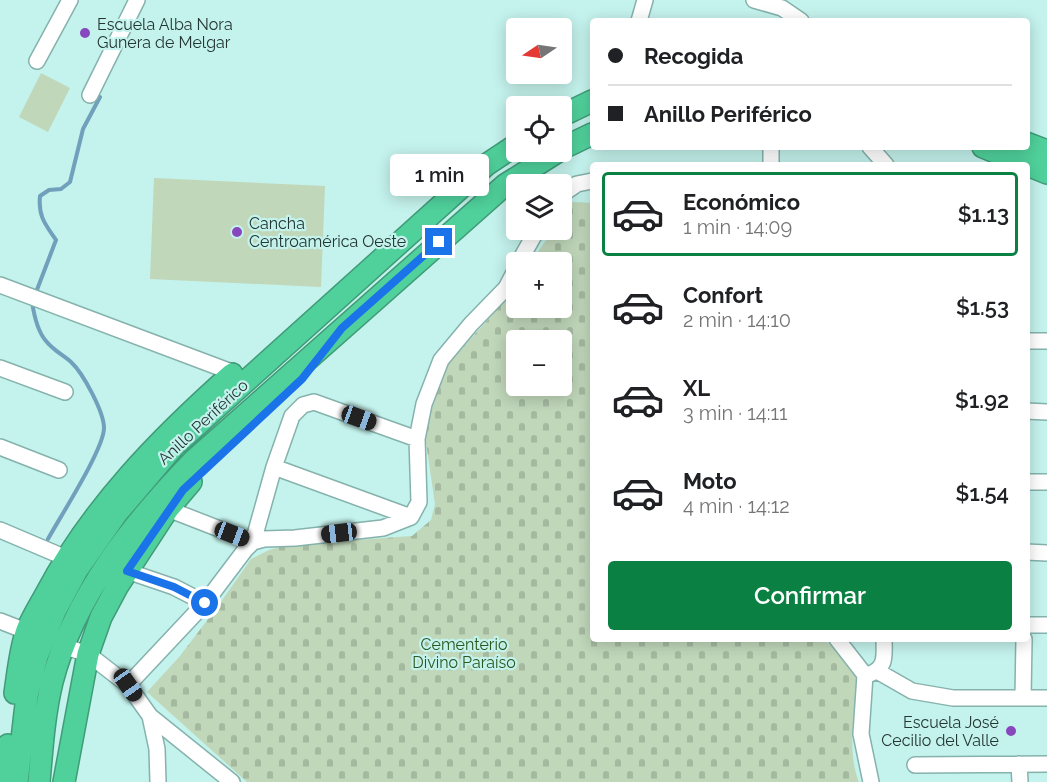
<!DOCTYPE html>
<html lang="es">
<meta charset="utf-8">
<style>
:root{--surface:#fff;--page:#f6f6f6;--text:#202124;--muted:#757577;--line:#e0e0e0;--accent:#0b8043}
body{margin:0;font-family:Raleway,sans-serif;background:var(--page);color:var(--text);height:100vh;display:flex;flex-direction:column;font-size:22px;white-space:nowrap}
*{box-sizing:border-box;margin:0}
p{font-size:20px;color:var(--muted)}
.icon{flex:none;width:33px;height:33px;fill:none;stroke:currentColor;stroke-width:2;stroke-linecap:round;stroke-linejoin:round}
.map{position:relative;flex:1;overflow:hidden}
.sheet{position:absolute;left:590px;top:162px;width:440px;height:480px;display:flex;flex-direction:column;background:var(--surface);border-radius:6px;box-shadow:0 3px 15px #0003}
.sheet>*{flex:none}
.guide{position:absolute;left:590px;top:18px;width:440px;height:132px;border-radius:6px;box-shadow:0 3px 15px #0003;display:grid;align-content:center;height:132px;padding:0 18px;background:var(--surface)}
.needle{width:39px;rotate:257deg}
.buttons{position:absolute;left:506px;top:18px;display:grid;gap:12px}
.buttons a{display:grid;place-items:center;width:66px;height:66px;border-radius:6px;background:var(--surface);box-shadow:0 3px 15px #0003;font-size:30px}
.end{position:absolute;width:27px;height:27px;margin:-14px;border:8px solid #1a73e8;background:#fff;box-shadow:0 0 0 3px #fff}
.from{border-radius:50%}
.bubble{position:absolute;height:42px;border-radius:6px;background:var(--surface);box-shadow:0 3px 15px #0003;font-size:20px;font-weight:600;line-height:42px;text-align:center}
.car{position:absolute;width:18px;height:36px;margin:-18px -9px;border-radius:8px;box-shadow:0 0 4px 2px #0007;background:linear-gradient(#222 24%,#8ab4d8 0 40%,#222 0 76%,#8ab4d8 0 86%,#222 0)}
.guide b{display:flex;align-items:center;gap:21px;height:57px;font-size:22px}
.guide b+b{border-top:2px solid var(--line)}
.guide i{width:15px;height:15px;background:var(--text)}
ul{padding:10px 0 0;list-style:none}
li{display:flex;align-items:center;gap:18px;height:84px;margin:0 12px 9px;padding:0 6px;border:3px solid transparent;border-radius:6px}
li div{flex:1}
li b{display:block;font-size:22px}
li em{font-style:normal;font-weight:600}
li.selected{border-color:var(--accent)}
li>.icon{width:54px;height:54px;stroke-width:1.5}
.cta{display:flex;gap:12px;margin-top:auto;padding:12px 18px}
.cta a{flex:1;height:69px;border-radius:6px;background:var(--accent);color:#fff;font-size:24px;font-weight:600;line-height:69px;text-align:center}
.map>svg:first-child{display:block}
</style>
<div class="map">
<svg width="1047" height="782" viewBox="0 0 1047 782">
<defs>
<pattern id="cemetery-stones" width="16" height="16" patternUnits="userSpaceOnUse" patternTransform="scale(1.5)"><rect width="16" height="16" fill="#c0d7ba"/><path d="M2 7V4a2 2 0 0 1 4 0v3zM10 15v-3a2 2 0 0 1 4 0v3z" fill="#a5b9a0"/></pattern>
</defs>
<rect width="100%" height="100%" fill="#c4f2ec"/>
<path fill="url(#cemetery-stones)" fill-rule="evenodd" d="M 571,202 L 592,203 L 592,639 L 824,639 C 835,650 852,663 856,679 C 859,689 856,701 854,712 C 852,735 850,760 859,782 L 247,782 L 147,692 L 180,656 L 218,606 L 251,559 L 269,550 L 287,545 L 412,536 L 431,520 L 435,504 L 425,436 L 436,393 L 449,363 L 510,295 L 516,286 L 516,308 L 561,308 L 561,262 L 531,262 L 553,230 L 561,230 L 561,217 ZM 516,340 L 561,340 L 561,386 L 516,386 Z"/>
<path fill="#c0d7ba" d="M 41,73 L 70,88 L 48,132 L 19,117 Z
M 154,178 L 325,186 L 321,287 L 150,279 Z"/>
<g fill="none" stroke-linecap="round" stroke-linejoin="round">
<path stroke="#70a0bc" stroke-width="4" d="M 35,295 L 56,240 C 45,224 38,216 40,196 L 49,190 L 61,189 L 70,182 L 83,129 L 100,97
M 32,302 C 34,315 38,332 46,341 C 53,350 63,355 71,362 C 83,373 104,412 104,428 C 104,449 60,517 48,539"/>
<g stroke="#85b2ac" stroke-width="18">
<path id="minor" d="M 754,0 L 782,8 L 801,21
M 639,21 L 645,0
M 37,61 L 70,0
M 90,95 L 137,0
M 870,147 L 886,165
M 771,165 L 771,147
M 561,195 L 577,184 L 592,181
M 519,262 L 537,230
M 0,285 L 234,373
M 1026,341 L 1047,341
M 0,368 L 65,392
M 1026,411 L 1047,412
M 0,447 L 59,470
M 274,467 L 411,517
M 1026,482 L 1047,482
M 168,509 L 253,542
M 0,530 L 66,558
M 253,542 L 274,467 L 292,416 L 303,405 L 314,402 L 417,439
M 1026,552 L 1047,553
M 127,571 L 174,587 L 205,603
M 0,621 L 31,633
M 1026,625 L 1047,625
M 837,639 L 865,675 L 861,734 L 871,782
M 72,649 L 88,654 L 128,685 L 150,716 L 232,782
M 877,671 L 912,691 L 953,698 L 1047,698
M 870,674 C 887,668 884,654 884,639
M 128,685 L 205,603 L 245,550 L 253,542 L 264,539 L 295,538 L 383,528 L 411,517 L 419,502 L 417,439 L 424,404 L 441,360 L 471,324 L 506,288 L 516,269
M 1023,698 L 1024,639
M 150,716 L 157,749 L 158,782
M 1019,764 L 1020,782
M 915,765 L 1047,764"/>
</g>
<g stroke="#409b78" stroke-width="24">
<path id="highway" d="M 561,116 L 592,101
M 1026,143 L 1047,151
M 983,147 L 1047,173
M 561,149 L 592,134
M 15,693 C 18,673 20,650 27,630 C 32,618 40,605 46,594 C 92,507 160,438 232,374
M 2,782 L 8,745
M 17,782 L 27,696 L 37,656 L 55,611 L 77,570 L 117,513 L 175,445 L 486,165 L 516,145
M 39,782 C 42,748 44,715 52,682 C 74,596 133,523 194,460 L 505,185 L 557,152
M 64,782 L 88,654 L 101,617 L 117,587 L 168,509 L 191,482"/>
</g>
<use href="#minor" stroke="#fff" stroke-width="15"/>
<use href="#highway" stroke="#50d19c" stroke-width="21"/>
</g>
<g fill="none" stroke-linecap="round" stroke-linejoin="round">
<path stroke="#1a73e8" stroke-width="8" d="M 205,603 L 174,587 L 127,571 L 183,490 L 302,379 L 342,328 L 439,242"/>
</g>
<g fill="#8748bd" stroke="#c4f2ec" stroke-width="2">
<circle cx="85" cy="33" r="6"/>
<circle cx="237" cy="232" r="6"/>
<circle cx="1011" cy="731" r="6"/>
</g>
<g text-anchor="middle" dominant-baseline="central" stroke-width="4.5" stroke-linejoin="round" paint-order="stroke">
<g font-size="16" fill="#233634" stroke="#c4f2ec" text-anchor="start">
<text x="97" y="24">Escuela Alba Nora<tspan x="97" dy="18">Gunera de Melgar</tspan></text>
<text x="249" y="223">Cancha<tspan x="249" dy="18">Centroamérica Oeste</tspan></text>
<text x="999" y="722" text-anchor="end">Escuela José<tspan x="999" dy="18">Cecilio del Valle</tspan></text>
</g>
<g font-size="16" fill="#233634" stroke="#c4f2ec">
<text transform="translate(203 422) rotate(-43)">Anillo Periférico</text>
</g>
<g font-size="16" fill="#2d5720" stroke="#c4f2ec">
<text x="464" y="644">Cementerio<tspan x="464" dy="18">Divino Paraíso</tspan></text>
</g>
</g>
</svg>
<div class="buttons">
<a><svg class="needle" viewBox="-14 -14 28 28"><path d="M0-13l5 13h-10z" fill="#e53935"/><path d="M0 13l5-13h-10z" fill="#757577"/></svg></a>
<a><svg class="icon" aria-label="locate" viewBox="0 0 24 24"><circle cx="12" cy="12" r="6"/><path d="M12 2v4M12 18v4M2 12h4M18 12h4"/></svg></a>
<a><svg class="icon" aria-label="layers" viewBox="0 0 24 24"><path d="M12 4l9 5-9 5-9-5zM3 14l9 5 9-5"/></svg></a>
<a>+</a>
<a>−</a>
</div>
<i class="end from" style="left:205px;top:603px"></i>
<i class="end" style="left:439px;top:242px"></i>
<div class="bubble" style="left:390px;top:154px;width:99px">1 min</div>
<i class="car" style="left:359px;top:418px;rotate:110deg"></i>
<i class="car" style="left:339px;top:533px;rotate:263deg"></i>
<i class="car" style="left:232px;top:534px;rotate:111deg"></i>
<i class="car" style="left:128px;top:685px;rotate:145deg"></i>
<div class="guide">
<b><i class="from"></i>Recogida</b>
<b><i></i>Anillo Periférico</b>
</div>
<section class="sheet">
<ul>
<li class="selected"><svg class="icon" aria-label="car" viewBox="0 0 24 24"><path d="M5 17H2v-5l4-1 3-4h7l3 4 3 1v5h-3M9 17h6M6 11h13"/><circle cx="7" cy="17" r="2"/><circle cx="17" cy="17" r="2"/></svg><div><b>Económico</b><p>1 min · 14:09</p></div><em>$1.13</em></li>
<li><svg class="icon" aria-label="car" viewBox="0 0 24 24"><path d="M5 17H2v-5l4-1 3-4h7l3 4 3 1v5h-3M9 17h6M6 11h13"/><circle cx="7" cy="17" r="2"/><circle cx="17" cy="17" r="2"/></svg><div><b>Confort</b><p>2 min · 14:10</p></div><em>$1.53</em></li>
<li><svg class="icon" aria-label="car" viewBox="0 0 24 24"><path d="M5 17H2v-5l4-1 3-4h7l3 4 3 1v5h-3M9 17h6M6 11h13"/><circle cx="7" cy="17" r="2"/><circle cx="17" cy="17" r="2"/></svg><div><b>XL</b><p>3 min · 14:11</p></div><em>$1.92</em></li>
<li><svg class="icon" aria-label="car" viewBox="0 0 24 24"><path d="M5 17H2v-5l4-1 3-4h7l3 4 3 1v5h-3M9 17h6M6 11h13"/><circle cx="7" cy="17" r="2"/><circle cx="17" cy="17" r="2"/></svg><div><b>Moto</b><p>4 min · 14:12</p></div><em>$1.54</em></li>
</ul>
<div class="cta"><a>Confirmar</a></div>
</section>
</div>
